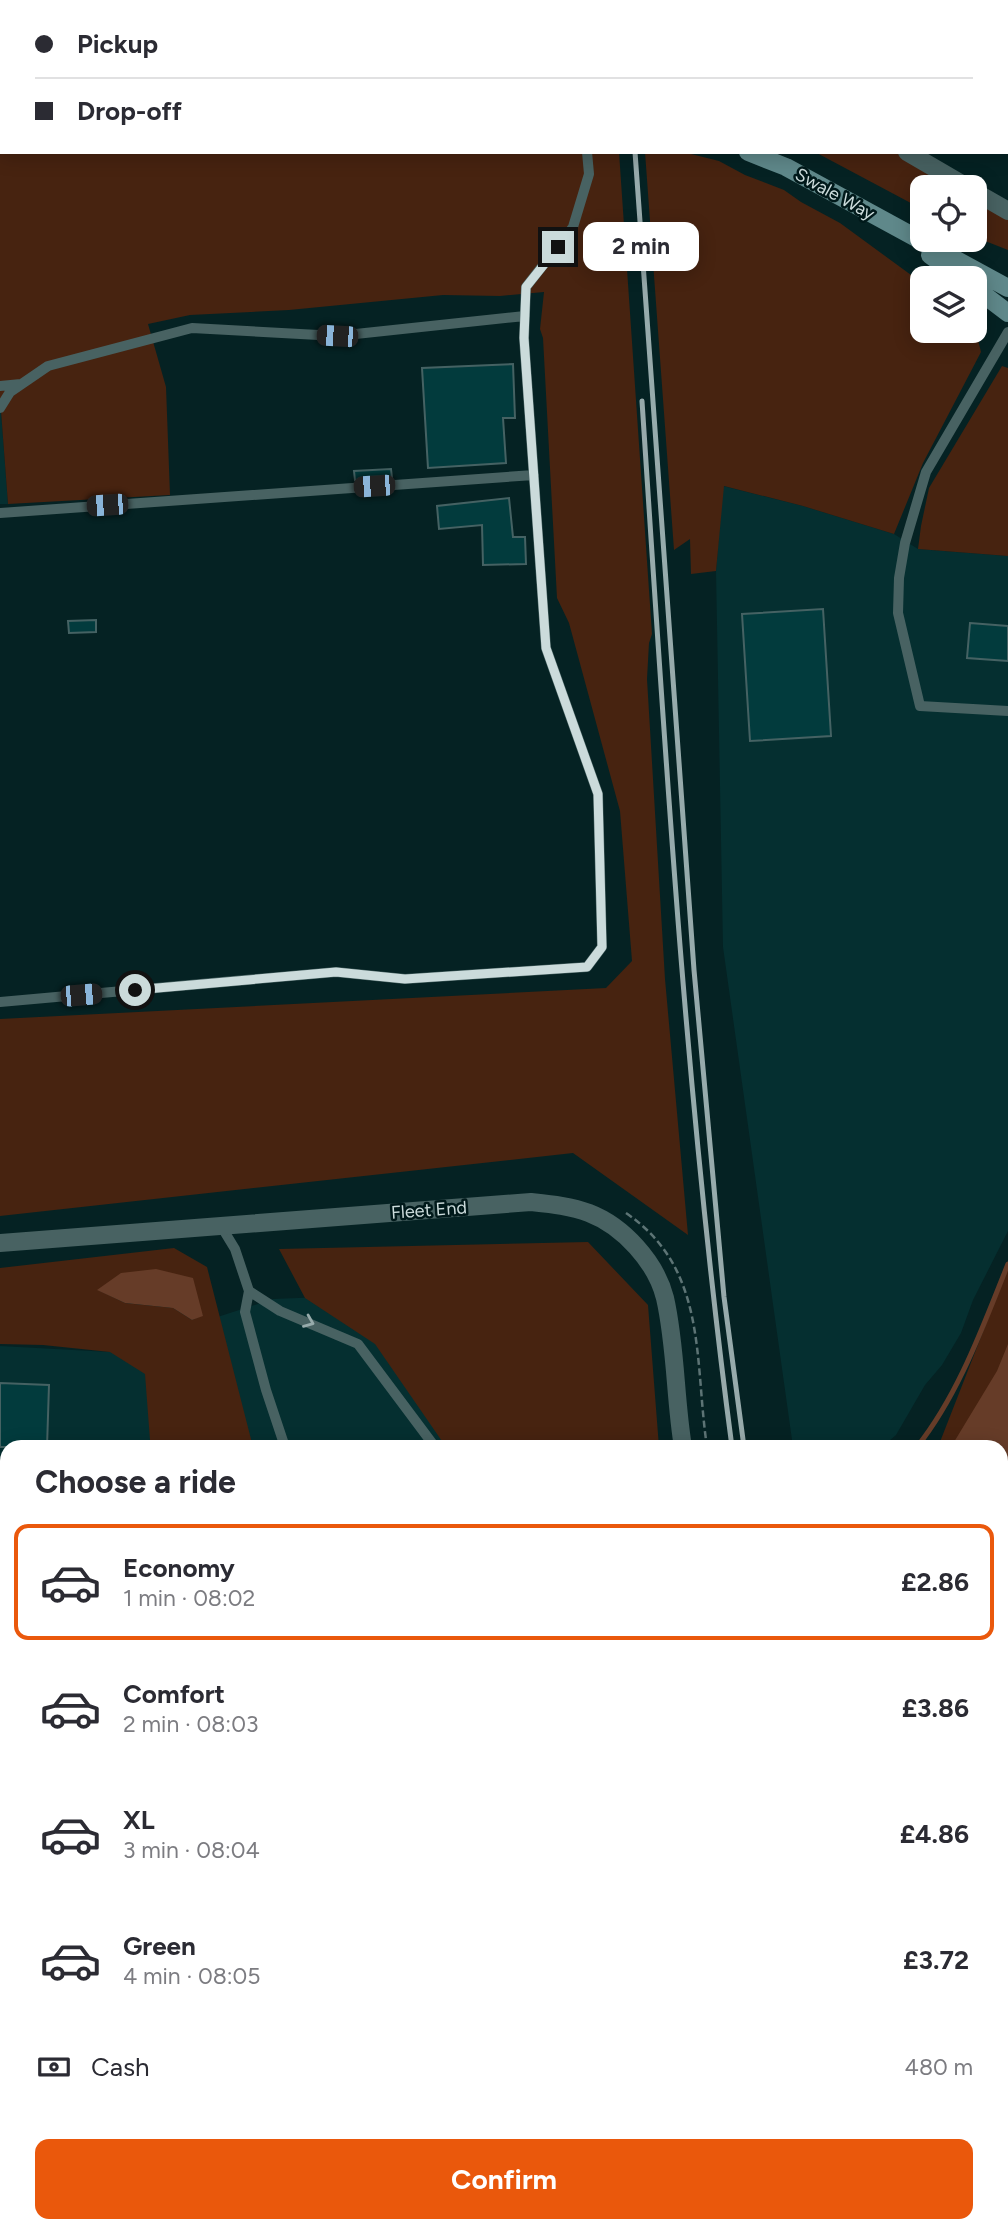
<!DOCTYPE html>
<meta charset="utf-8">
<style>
:root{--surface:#fff;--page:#f2f2f3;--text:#2b2b33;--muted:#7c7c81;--line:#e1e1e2;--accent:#ea580c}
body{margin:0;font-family:Figtree,sans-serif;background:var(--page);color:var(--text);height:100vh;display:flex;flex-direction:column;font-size:26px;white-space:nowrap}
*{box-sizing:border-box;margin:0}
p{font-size:23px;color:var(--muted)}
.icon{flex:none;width:38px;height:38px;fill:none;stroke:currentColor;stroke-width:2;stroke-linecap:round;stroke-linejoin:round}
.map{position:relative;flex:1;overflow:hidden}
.details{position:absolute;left:0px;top:1440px;width:1008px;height:793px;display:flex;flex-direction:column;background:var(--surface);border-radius:21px 21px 0 0;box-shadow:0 4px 18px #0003}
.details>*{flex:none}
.top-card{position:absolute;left:0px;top:0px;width:1008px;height:154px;box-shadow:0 4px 18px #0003;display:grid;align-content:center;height:154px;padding:0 35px;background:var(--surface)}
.buttons{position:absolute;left:910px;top:175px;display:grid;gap:14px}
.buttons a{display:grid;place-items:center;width:77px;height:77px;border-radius:14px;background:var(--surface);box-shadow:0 4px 18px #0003;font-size:35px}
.end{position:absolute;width:32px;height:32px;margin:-16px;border:9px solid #cbdbdb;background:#111;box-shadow:0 0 0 4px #111}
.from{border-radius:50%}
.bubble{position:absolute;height:49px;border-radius:14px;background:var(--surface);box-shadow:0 4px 18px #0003;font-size:23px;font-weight:700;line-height:49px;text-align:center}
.car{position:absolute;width:21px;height:42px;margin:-21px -10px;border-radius:9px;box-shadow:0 0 5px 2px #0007;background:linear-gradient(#222 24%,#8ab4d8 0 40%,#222 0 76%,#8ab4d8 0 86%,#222 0)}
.top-card b{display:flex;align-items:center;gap:24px;height:66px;font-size:26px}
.top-card b+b{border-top:2px solid var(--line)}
.top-card i{width:18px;height:18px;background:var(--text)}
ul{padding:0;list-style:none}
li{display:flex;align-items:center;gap:21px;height:116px;margin:0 14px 10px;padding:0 21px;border:4px solid transparent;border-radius:14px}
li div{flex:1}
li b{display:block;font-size:26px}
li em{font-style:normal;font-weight:700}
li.on{border-color:var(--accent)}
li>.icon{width:63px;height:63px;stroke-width:1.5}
h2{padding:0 35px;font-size:32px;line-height:84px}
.pay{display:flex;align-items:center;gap:18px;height:77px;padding:0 35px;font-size:26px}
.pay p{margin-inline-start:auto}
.action{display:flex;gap:14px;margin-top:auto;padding:14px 35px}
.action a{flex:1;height:80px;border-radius:14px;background:var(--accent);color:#fff;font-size:28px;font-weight:700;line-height:80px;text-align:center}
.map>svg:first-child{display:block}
</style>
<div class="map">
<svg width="1008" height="2232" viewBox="0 0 1008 2232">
<rect width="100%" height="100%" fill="#052223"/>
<path fill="#052f30" d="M 0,398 L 8,504 L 0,504 Z
M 723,486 L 803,506 L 894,534 L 918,549 L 1008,556 L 1008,1231 L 973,1300 L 961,1333 L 942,1365 L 925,1385 L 896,1435 L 882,1447 L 793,1447 L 723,947 L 716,571 Z
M 473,1291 L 616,1447 L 7,1447 L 7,2226 L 257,2226 L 257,2232 L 0,2232 L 0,1346 L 110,1352 L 273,1299 Z"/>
<path fill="#472310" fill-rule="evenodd" d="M 0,137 L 2,137 L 2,152 L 619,152 L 652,634 L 649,643 L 647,679 L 665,979 L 688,1235 L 573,1153 L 0,1216 L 0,1019 L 606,988 L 632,961 L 620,811 L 569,623 L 557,598 L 543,338 L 540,329 L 544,292 L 500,296 L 443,295 L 289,310 L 190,315 L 148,324 L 166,387 L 170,495 L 8,504 L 0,398 Z
M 645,152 L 687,153 L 719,161 L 745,175 L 784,190 L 801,202 L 840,223 L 922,283 L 922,331 L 975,331 L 975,328 L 981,352 L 923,463 L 894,534 L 803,506 L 724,486 L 716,571 L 691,574 L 690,539 L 674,550 Z
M 815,152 L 897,152 L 959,187 L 922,187 L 922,209 Z
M 975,196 L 1008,217 L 1008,250 L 975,237 Z
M 1002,366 L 1008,368 L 1008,556 L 918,549 L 921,526 L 929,488 Z
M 588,1242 L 648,1305 L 659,1447 L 446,1447 L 375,1344 L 305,1298 L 279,1249 Z
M 174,1248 L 207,1267 L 253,1447 L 211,1447 L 150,1440 L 145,1374 L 110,1352 L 43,1345 L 0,1344 L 0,1268 ZM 98,1290 L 203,1315 L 192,1320 L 173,1308 L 125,1303 Z
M 1008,1268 L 1008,1676 L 1001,1720 L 1001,1447 L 938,1447 Z
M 257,2226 L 819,2226 L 820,2232 L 257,2232 Z
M 866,2226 L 946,2226 L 945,2232 L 867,2232 Z"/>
<path fill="#663c28" d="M 156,1269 L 193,1278 L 203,1316 L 192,1320 L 173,1308 L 125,1303 L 97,1290 L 121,1273 Z
M 1008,1344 L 1008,1521 L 1004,1534 L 1001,1533 L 1001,1447 L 951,1447 L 997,1371 Z"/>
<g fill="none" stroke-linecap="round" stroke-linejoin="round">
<path stroke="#663c28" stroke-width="5" d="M 917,1447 C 959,1394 983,1326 1008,1264
M 1001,1581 L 1008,1586
M 339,2226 L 340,2232"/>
</g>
<path fill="#023b3d" stroke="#456263" stroke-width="2" d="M 513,364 L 515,418 L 503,418 L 506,463 L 428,468 L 422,368 Z
M 391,469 L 392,478 L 355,480 L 354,471 Z
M 509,498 L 513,537 L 525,537 L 526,564 L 483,565 L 482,525 L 439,529 L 437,506 Z
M 823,609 L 831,736 L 750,741 L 742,614 Z
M 96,620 L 96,632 L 69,633 L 68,621 Z
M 970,623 L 1008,626 L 1008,661 L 967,658 Z
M 0,1383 L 49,1385 L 47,1447 L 0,1447 Z"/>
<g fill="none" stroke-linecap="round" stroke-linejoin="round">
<path stroke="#5d7475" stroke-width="2.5" stroke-dasharray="7 3.5" stroke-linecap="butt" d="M 626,1213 C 708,1269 694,1360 707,1447"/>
<path stroke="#486262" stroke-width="10" d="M 571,0 L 571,2
M 1008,332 L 926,472 L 905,543 L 899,578 L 898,613 L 920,706 L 1008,711
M 0,386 L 21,384
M 0,408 L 10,392 L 48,366 L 192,328 L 337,336 L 525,316
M 0,513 L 534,475
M 0,1002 L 336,972 L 405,979 L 587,967 L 602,947 L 598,794 L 546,648 L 524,338 L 526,287 L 573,227 L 589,174 L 587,152
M 221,1226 L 235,1249 L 249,1291 L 245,1312 L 266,1390 L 285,1447
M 249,1291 L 280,1311 L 358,1344 L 435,1447
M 0,2155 L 7,2155
M 187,2232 L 187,2226"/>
<path stroke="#486262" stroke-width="18" d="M 778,0 L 778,2
M 907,152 L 967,187
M 975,192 L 1008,211
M 0,1243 L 531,1202 C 550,1204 571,1206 589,1213 C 623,1226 656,1262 665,1298 C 676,1346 675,1399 683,1447"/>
<path stroke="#5f888a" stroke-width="18" d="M 0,124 L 2,123
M 748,152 L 786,167 L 1008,288
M 930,255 L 961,278
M 975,288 L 1008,313"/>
<path stroke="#80c2c4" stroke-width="21" d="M 1001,1930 L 1008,1882
M 970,2232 L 971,2226"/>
<path stroke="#97aaab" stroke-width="5" d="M 624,0 L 624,2
M 635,152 L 694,970 L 724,1297 L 744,1447
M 642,401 C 665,750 686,1101 732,1447
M 832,2226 L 833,2232
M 843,2226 L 844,2232"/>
</g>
<defs><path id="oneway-chevron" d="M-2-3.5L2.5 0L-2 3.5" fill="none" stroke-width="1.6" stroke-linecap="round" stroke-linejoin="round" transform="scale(1.75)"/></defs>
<use stroke="#97abab" href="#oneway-chevron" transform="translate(309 1322) rotate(22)"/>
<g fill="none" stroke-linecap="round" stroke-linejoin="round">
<path stroke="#cbdbdb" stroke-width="9" d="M 135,990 L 336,972 L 405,979 L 587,967 L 602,947 L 598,794 L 546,648 L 524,338 L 526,287 L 558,247"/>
</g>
<g text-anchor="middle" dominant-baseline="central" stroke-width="5" stroke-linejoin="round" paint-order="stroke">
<g font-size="18" fill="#cbdbdb" stroke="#00191a">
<text transform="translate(835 194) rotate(29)">Swale Way</text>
<text transform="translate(429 1210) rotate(-4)">Fleet End</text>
</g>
</g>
</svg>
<div class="buttons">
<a><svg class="icon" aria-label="locate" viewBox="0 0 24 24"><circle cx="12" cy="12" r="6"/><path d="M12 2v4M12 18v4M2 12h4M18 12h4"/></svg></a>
<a><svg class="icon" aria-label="layers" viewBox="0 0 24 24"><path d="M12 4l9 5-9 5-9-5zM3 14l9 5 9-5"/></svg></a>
</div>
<i class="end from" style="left:135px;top:990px"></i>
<i class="end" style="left:558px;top:247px"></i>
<div class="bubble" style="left:583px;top:222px;width:116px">2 min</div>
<i class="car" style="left:337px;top:336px;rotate:273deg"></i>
<i class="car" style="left:374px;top:486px;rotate:266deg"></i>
<i class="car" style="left:107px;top:505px;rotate:266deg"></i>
<i class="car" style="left:81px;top:995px;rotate:85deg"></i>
<div class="top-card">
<b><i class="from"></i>Pickup</b>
<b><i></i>Drop-off</b>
</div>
<section class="details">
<h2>Choose a ride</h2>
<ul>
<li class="on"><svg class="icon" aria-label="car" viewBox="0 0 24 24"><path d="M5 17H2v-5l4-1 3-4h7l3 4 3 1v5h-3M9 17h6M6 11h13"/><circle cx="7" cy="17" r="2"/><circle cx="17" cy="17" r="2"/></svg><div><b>Economy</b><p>1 min · 08:02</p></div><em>£2.86</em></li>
<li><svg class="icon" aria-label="car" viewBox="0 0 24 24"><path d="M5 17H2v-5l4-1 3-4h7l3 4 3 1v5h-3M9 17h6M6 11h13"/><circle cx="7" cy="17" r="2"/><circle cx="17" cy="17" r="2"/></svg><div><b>Comfort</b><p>2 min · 08:03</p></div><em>£3.86</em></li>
<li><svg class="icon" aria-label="car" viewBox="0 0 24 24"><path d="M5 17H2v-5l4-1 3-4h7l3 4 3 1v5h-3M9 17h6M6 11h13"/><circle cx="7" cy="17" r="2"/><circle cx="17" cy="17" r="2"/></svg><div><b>XL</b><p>3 min · 08:04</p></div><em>£4.86</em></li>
<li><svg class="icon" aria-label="car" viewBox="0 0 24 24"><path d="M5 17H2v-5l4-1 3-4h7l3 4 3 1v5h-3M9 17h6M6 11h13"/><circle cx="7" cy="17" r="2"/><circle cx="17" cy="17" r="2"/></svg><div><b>Green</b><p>4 min · 08:05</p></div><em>£3.72</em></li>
</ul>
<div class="pay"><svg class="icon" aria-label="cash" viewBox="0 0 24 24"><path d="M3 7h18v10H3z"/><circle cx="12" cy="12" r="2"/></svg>Cash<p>480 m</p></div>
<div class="action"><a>Confirm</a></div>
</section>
</div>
